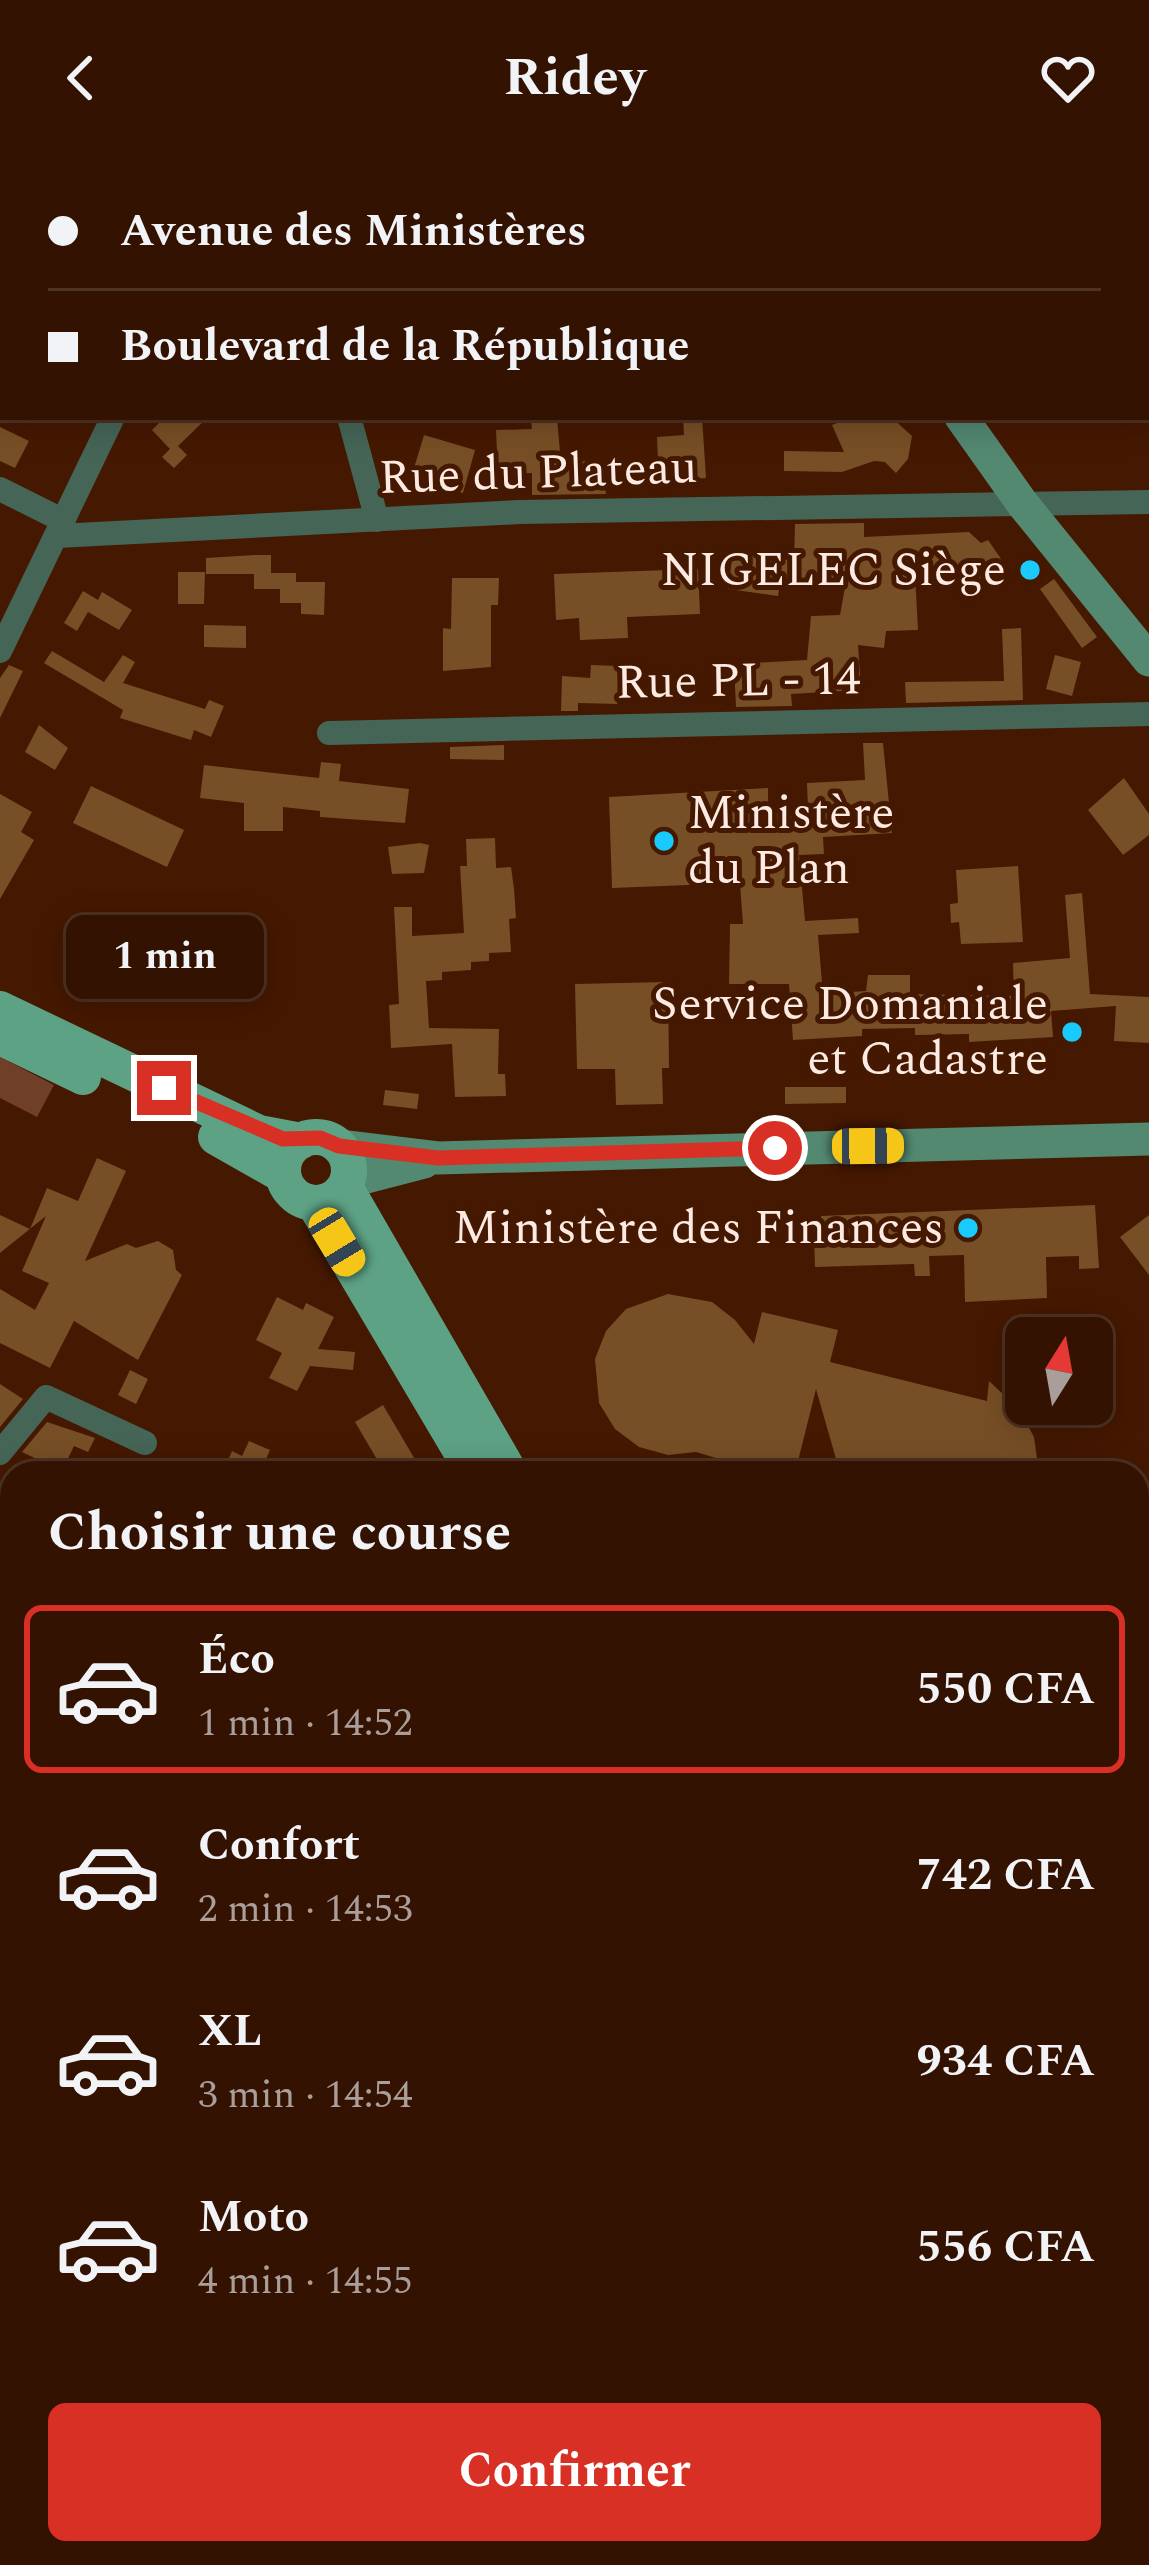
<!DOCTYPE html>
<html lang="fr">
<meta charset="utf-8">
<style>
:root{--surface:#341201;--page:#3f2010;--text:#f1f3f6;--muted:#a99e99;--line:#4e3223;--accent:#d93025}
body{margin:0;font-family:Spectral,serif;background:var(--page);color:var(--text);height:100vh;display:flex;flex-direction:column;font-size:45px;white-space:nowrap}
*{box-sizing:border-box;margin:0}
p{font-size:39px;color:var(--muted)}
.icon{flex:none;width:66px;height:66px;fill:none;stroke:currentColor;stroke-width:2;stroke-linecap:round;stroke-linejoin:round}
.map{position:relative;flex:1;overflow:hidden}
.details{position:absolute;left:0px;top:1305px;width:1149px;height:1104px;display:flex;flex-direction:column;background:var(--surface);border-radius:36px 36px 0 0;box-shadow:0 6px 30px #0003,0 0 0 3px var(--line)}
.details>*{flex:none}
.banner{position:absolute;left:0px;top:0px;width:1149px;height:264px;box-shadow:0 6px 30px #0003,0 0 0 3px var(--line);display:grid;align-content:center;height:264px;padding:0 48px;background:var(--surface)}
.needle{width:78px;rotate:11deg}
.fabs{position:absolute;left:1005px;top:1161px;display:grid;gap:24px}
.fabs a{display:grid;place-items:center;width:108px;height:108px;border-radius:18px;background:var(--surface);box-shadow:0 6px 30px #0003,0 0 0 3px var(--line);font-size:60px}
.end{position:absolute;width:54px;height:54px;margin:-27px;border:15px solid #d93025;background:#fff;box-shadow:0 0 0 6px #fff}
.from{border-radius:50%}
.bubble{position:absolute;height:84px;border-radius:18px;background:var(--surface);box-shadow:0 6px 30px #0003,0 0 0 3px var(--line);font-size:39px;font-weight:700;line-height:84px;text-align:center}
.car{position:absolute;width:36px;height:72px;margin:-36px -18px;border-radius:15px;box-shadow:0 0 9px 3px #0007;background:linear-gradient(#f5c518 24%,#345 0 40%,#f5c518 0 76%,#345 0 86%,#f5c518 0)}
.banner b{display:flex;align-items:center;gap:42px;height:114px;font-size:45px}
.banner b+b{border-top:3px solid var(--line)}
.banner i{width:30px;height:30px;background:var(--text)}
ul{padding:0;list-style:none}
li{display:flex;align-items:center;gap:36px;height:168px;margin:0 24px 18px;padding:0 24px;border:6px solid transparent;border-radius:18px}
li div{flex:1}
li b{display:block;font-size:45px}
li em{font-style:normal;font-weight:700}
li.active{border-color:var(--accent)}
li>.icon{width:108px;height:108px;stroke-width:1.5}
h2{padding:0 48px;font-size:54px;line-height:144px}
.button{display:flex;gap:24px;margin-top:auto;padding:24px 48px}
.button a{flex:1;height:138px;border-radius:18px;background:var(--accent);color:#fff;font-size:48px;font-weight:700;line-height:138px;text-align:center}
header{display:flex;justify-content:space-between;align-items:center;height:156px;padding:0 48px;background:var(--surface);font-size:54px;font-weight:700}
.map>svg:first-child{display:block}
</style>
<header><svg class="icon" aria-label="back" viewBox="0 0 24 24"><path d="M15 5l-7 7 7 7"/></svg>Ridey<svg class="icon" aria-label="heart" viewBox="0 0 24 24"><path d="M12 20l-8-8c-3-5 5-10 8-4 3-6 11-1 8 4z"/></svg></header>
<div class="map">
<svg width="1149" height="2409" viewBox="0 0 1149 2409">
<rect width="100%" height="100%" fill="#451801"/>
<path fill="#6f3f28" d="M 0,901 L 54,929 L 37,961 L 0,942 Z"/>
<path fill="#774f26" d="M 165,261 L 208,261 L 178,290 L 187,299 L 174,312 L 162,301 L 170,293 L 152,274 Z
M 683,261 L 702,261 L 706,322 L 650,326 L 648,305 L 658,305 L 657,281 L 684,279 Z
M 853,261 L 891,261 L 912,280 L 908,303 L 896,317 L 885,306 L 874,305 L 842,316 L 784,315 L 784,295 L 844,296 L 832,269 Z
M 557,262 L 560,296 L 570,306 L 590,305 L 593,334 L 605,333 L 606,338 L 532,339 L 532,317 L 498,318 L 496,274 L 532,273 L 531,264 Z
M 0,271 L 29,285 L 15,312 L 0,305 Z
M 424,279 L 475,294 L 463,337 L 411,322 Z
M 864,367 L 864,381 L 969,376 L 981,387 L 988,384 L 1006,410 L 977,432 L 914,400 L 918,474 L 886,475 L 884,492 L 858,489 L 861,534 L 791,538 L 792,550 L 736,551 L 734,508 L 807,504 L 811,460 L 840,459 L 846,426 L 780,426 L 778,440 L 728,433 L 733,396 L 794,405 L 795,368 Z
M 255,399 L 271,399 L 271,417 L 296,417 L 296,426 L 325,426 L 324,459 L 301,458 L 301,447 L 280,447 L 280,433 L 254,433 L 254,418 L 206,418 L 206,402 Z
M 698,413 L 700,458 L 627,461 L 628,482 L 580,484 L 579,462 L 556,464 L 554,418 Z
M 178,416 L 205,416 L 204,448 L 178,448 Z
M 452,422 L 499,422 L 498,449 L 491,449 L 491,511 L 443,515 L 443,472 L 451,473 Z
M 1054,423 L 1097,481 L 1082,492 L 1040,433 Z
M 83,435 L 98,444 L 102,436 L 132,454 L 119,474 L 88,456 L 77,475 L 64,467 Z
M 204,469 L 246,470 L 246,492 L 204,491 Z
M 1021,472 L 1023,544 L 906,547 L 905,526 L 1004,525 L 1002,473 Z
M 52,495 L 104,526 L 123,499 L 135,506 L 123,527 L 205,553 L 209,544 L 224,550 L 211,581 L 194,574 L 191,584 L 120,562 L 123,554 L 44,507 Z
M 1055,499 L 1081,506 L 1072,540 L 1046,533 Z
M 9,509 L 23,515 L 0,562 L 0,522 Z
M 591,509 L 619,510 L 617,548 L 578,547 L 578,555 L 561,555 L 562,520 L 590,522 Z
M 39,569 L 68,592 L 55,614 L 25,596 Z
M 863,587 L 883,587 L 892,677 L 823,681 L 824,698 L 799,699 L 805,765 L 858,762 L 859,777 L 818,779 L 823,838 L 866,835 L 868,819 L 910,819 L 910,838 L 1014,840 L 1013,807 L 1070,802 L 1065,739 L 1082,737 L 1090,838 L 1149,841 L 1149,887 L 1114,885 L 1116,850 L 1051,855 L 1053,881 L 969,886 L 969,878 L 915,879 L 915,872 L 862,873 L 862,880 L 793,884 L 789,828 L 729,828 L 730,768 L 743,768 L 740,727 L 612,732 L 609,641 L 768,632 L 768,654 L 808,652 L 807,627 L 865,624 Z
M 504,589 L 504,604 L 450,603 L 450,591 Z
M 321,606 L 341,608 L 339,625 L 409,633 L 405,667 L 320,661 L 320,655 L 283,651 L 283,675 L 244,675 L 244,647 L 200,642 L 204,609 L 319,622 Z
M 1124,622 L 1149,658 L 1149,679 L 1123,699 L 1088,654 Z
M 91,630 L 184,674 L 167,711 L 73,667 Z
M 0,638 L 32,656 L 21,676 L 34,684 L 0,743 Z
M 495,682 L 496,712 L 511,711 L 514,733 L 516,762 L 509,763 L 511,796 L 489,797 L 489,805 L 471,806 L 471,814 L 442,816 L 442,824 L 426,825 L 429,872 L 499,873 L 498,918 L 505,918 L 506,940 L 455,941 L 452,888 L 391,892 L 389,849 L 399,848 L 394,751 L 412,751 L 412,780 L 464,777 L 460,710 L 467,710 L 466,683 Z
M 420,687 L 429,689 L 424,717 L 392,718 L 388,691 Z
M 1018,710 L 1023,786 L 961,788 L 959,766 L 951,767 L 950,748 L 958,747 L 956,714 Z
M 668,826 L 669,912 L 662,912 L 663,948 L 616,949 L 615,913 L 577,913 L 575,828 Z
M 785,931 L 846,931 L 846,947 L 785,948 Z
M 385,934 L 419,938 L 417,953 L 383,949 Z
M 97,1002 L 126,1015 L 85,1105 L 127,1088 L 136,1092 L 158,1085 L 173,1094 L 176,1114 L 182,1119 L 138,1204 L 74,1165 L 50,1212 L 0,1187 L 0,1133 L 35,1154 L 49,1127 L 22,1115 L 46,1060 L 0,1097 L 0,1059 L 30,1073 L 47,1032 L 78,1045 Z
M 1095,1049 L 1099,1112 L 1079,1113 L 1079,1100 L 1046,1101 L 1047,1142 L 965,1146 L 964,1099 L 929,1100 L 930,1120 L 915,1120 L 914,1108 L 815,1111 L 814,1075 L 822,1075 L 821,1060 Z
M 1149,1059 L 1149,1119 L 1120,1081 Z
M 668,1138 L 712,1146 L 735,1164 L 754,1188 L 762,1156 L 838,1174 L 830,1206 L 987,1245 L 989,1225 L 1019,1253 L 1034,1281 L 1039,1317 L 840,1317 L 816,1233 L 798,1305 L 810,1317 L 766,1317 L 696,1296 L 668,1299 L 639,1291 L 615,1273 L 599,1247 L 595,1203 L 606,1175 L 626,1153 Z
M 277,1141 L 303,1154 L 306,1147 L 334,1161 L 318,1193 L 355,1196 L 353,1214 L 310,1210 L 297,1235 L 269,1222 L 282,1197 L 256,1184 Z
M 130,1214 L 148,1223 L 136,1248 L 118,1239 Z
M 0,1228 L 23,1243 L 0,1271 Z
M 383,1249 L 423,1317 L 385,1317 L 355,1266 Z
M 47,1266 L 95,1282 L 88,1296 L 74,1290 L 62,1315 L 22,1296 Z
M 249,1285 L 270,1294 L 260,1317 L 223,1317 L 232,1295 L 242,1300 Z"/>
<g fill="none" stroke-linecap="round" stroke-linejoin="round">
<path stroke="#456557" stroke-width="24" d="M 772,0 L 772,3
M 235,3 L 236,0
M 0,36 L 3,37
M 349,261 L 377,364
M 0,333 L 64,365
M 57,380 L 520,356 L 1149,346
M 0,495 L 113,261
M 329,577 L 1149,558
M 0,1297 L 46,1241 L 145,1287
M 0,2313 L 12,2320
M 130,2397 L 148,2409"/>
<path stroke="#538871" stroke-width="33" d="M 645,0 L 652,3
M 961,261 L 1022,347 L 1149,504
M 339,990 L 438,1002 L 1149,983
M 347,1026 L 424,1006"/>
<path stroke="#5da285" stroke-width="36" d="M 0,853 L 259,977 L 301,985
M 0,881 L 83,921
M 216,981 L 283,1019
M283 1014a33 33 0 1 1 66 0a33 33 0 1 1-66 0Z
M 345,1031 L 510,1317
M 314,1047 L 474,1317
M 1086,2397 L 1093,2409
M 1115,2397 L 1122,2409"/>
</g>
<g fill="none" stroke-linecap="round" stroke-linejoin="round">
<path stroke="#d93025" stroke-width="15" d="M 164,932 L 283,983 L 320,982 L 339,990 L 438,1002 L 775,992"/>
</g>
<g fill="#1acafc" stroke="#451801" stroke-width="4.5">
<circle cx="1030" cy="414" r="12"/>
<circle cx="664" cy="685" r="12"/>
<circle cx="1072" cy="876" r="12"/>
<circle cx="968" cy="1072" r="12"/>
</g>
<g text-anchor="middle" dominant-baseline="central" stroke-width="10" stroke-linejoin="round" paint-order="stroke">
<g font-size="48" fill="#fdeae2" stroke="#451801">
<text transform="translate(538 317) rotate(-2)">Rue du Plateau</text>
<text transform="translate(738 525) rotate(-1)">Rue PL - 14</text>
</g>
<g font-size="48" fill="#fdeae2" stroke="#451801" text-anchor="end">
<text x="1006" y="414">NIGELEC Siège</text>
<text x="688" y="657" text-anchor="start">Ministère<tspan x="688" dy="55">du Plan</tspan></text>
<text x="1048" y="848">Service Domaniale<tspan x="1048" dy="55">et Cadastre</tspan></text>
<text x="944" y="1072">Ministère des Finances</text>
</g>
</g>
</svg>
<div class="fabs">
<a><svg class="needle" viewBox="-14 -14 28 28"><path d="M0-13l5 13h-10z" fill="#e53935"/><path d="M0 13l5-13h-10z" fill="#a99e99"/></svg></a>
</div>
<i class="end from" style="left:775px;top:992px"></i>
<i class="end" style="left:164px;top:932px"></i>
<div class="bubble" style="left:66px;top:759px;width:198px">1 min</div>
<i class="car" style="left:868px;top:990px;rotate:89deg"></i>
<i class="car" style="left:337px;top:1086px;rotate:149deg"></i>
<div class="banner">
<b><i class="from"></i>Avenue des Ministères</b>
<b><i></i>Boulevard de la République</b>
</div>
<section class="details">
<h2>Choisir une course</h2>
<ul>
<li class="active"><svg class="icon" aria-label="car" viewBox="0 0 24 24"><path d="M5 17H2v-5l4-1 3-4h7l3 4 3 1v5h-3M9 17h6M6 11h13"/><circle cx="7" cy="17" r="2"/><circle cx="17" cy="17" r="2"/></svg><div><b>Éco</b><p>1 min · 14:52</p></div><em>550 CFA</em></li>
<li><svg class="icon" aria-label="car" viewBox="0 0 24 24"><path d="M5 17H2v-5l4-1 3-4h7l3 4 3 1v5h-3M9 17h6M6 11h13"/><circle cx="7" cy="17" r="2"/><circle cx="17" cy="17" r="2"/></svg><div><b>Confort</b><p>2 min · 14:53</p></div><em>742 CFA</em></li>
<li><svg class="icon" aria-label="car" viewBox="0 0 24 24"><path d="M5 17H2v-5l4-1 3-4h7l3 4 3 1v5h-3M9 17h6M6 11h13"/><circle cx="7" cy="17" r="2"/><circle cx="17" cy="17" r="2"/></svg><div><b>XL</b><p>3 min · 14:54</p></div><em>934 CFA</em></li>
<li><svg class="icon" aria-label="car" viewBox="0 0 24 24"><path d="M5 17H2v-5l4-1 3-4h7l3 4 3 1v5h-3M9 17h6M6 11h13"/><circle cx="7" cy="17" r="2"/><circle cx="17" cy="17" r="2"/></svg><div><b>Moto</b><p>4 min · 14:55</p></div><em>556 CFA</em></li>
</ul>
<div class="button"><a>Confirmer</a></div>
</section>
</div>
